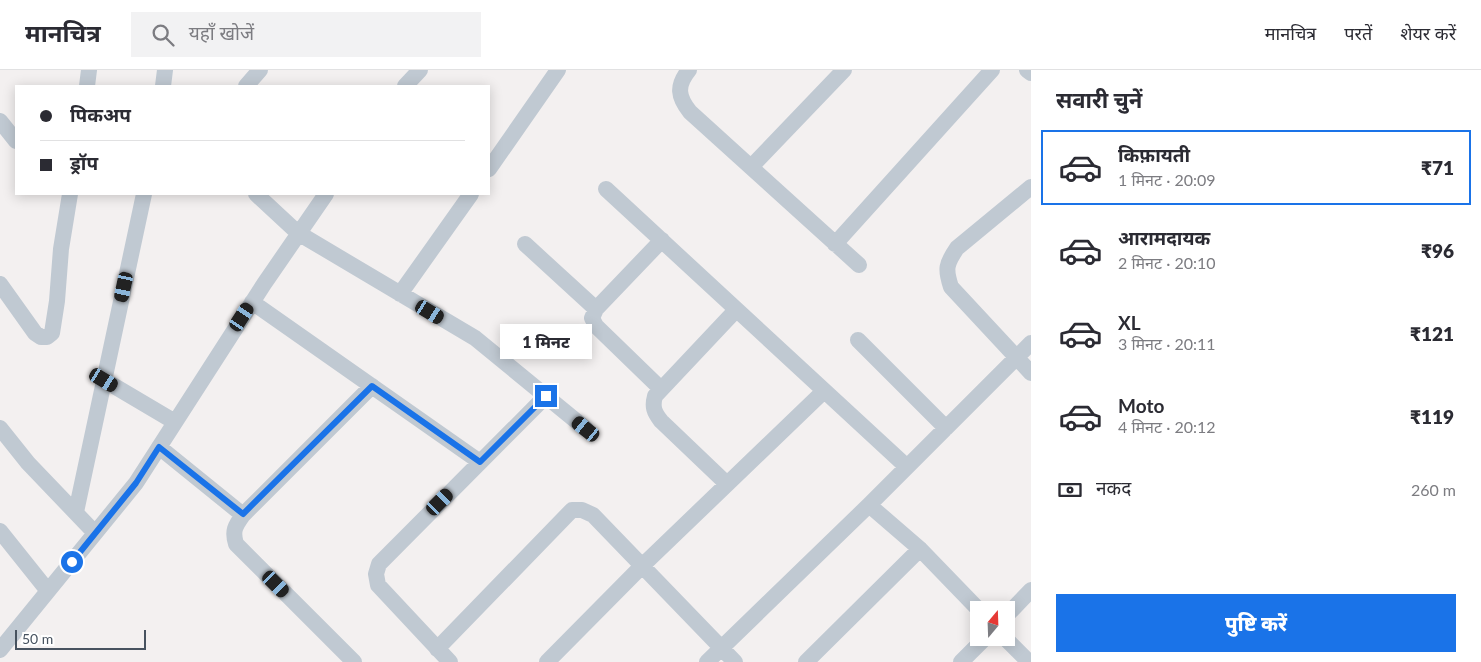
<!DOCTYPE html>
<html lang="hi">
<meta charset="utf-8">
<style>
:root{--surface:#fff;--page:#f2f2f3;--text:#2b2b33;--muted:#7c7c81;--line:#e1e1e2;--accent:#1a73e8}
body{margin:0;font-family:Lato,"Noto Sans Devanagari",sans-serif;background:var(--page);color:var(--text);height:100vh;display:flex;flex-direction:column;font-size:19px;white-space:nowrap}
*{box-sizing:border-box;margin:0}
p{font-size:16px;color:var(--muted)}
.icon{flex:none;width:28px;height:28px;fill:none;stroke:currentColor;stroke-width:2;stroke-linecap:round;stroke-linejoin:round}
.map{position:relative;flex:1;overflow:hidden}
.details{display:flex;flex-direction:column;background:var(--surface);width:450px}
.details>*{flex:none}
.top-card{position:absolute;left:15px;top:15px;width:475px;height:110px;border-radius:0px;box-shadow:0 2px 12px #0003;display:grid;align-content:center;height:110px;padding:0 25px;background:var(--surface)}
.needle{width:32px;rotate:19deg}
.controls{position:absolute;left:970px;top:531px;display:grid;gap:10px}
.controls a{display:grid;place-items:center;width:45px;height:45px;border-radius:0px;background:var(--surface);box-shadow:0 2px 12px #0003;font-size:25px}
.scale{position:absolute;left:15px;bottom:12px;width:131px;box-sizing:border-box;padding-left:5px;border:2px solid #47525f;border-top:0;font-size:14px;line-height:18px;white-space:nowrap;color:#47525f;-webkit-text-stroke:4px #fff;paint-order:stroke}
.end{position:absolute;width:22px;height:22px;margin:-11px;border:6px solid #1a73e8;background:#fff;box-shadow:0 0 0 2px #fff}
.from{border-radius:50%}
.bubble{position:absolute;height:35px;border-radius:0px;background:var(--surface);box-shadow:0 2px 12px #0003;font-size:16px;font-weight:800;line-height:35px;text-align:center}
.car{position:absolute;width:15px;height:30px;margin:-15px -8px;border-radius:6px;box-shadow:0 0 4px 1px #0007;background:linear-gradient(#222 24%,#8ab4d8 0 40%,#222 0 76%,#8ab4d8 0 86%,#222 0)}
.top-card b{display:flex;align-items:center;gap:18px;height:48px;font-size:19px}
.top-card b+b{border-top:1px solid var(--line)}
.top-card i{width:12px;height:12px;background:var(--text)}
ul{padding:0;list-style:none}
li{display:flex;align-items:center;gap:15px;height:75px;margin:0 10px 8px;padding:0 15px;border:2px solid transparent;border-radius:0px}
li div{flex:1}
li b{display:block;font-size:19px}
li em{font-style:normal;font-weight:800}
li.active{border-color:var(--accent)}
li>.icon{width:45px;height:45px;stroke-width:1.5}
h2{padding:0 25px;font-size:22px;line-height:60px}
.pay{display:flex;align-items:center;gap:12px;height:55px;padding:0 25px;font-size:19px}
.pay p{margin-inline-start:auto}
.cta{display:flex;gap:10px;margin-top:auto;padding:10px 25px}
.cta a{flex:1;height:58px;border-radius:0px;background:var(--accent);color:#fff;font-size:20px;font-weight:800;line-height:58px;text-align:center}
header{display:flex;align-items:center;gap:30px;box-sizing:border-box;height:70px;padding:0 25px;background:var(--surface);border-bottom:1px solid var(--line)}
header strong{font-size:24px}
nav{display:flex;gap:28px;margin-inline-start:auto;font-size:18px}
.search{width:350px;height:45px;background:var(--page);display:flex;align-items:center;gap:12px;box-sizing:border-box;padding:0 18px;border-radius:0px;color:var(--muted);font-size:19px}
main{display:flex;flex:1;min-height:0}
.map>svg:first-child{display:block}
</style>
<header>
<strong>मानचित्र</strong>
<div class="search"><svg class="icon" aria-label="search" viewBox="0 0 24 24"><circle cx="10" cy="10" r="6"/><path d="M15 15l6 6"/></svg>यहाँ खोजें</div>
<nav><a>मानचित्र</a><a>परतें</a><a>शेयर करें</a></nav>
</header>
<main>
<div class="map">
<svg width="1031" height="592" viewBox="0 0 1031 592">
<rect width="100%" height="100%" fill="#f3f0f0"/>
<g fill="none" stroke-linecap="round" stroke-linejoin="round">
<path stroke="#c0c9d2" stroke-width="16" d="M 689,0 C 676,16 678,27 690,42 L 859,195
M 1027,0 L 1031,3
M 87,16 L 89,0
M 163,16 L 165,0
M 246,16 L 260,0
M 405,16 L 420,0
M 0,51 L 16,71
M 751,97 L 844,0
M 489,99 L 558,0
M 1031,117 L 957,178 C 946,194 945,199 951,217 L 1031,303
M 606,119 L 907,397
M 256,124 L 298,163 L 475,268 L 586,359
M 525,174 L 596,239 L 662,170
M 835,174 L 992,0
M 0,214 L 35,263 L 41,267 L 47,267 L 52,263 L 57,231 L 61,179 L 70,124
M 400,224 L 471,124
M 252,232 L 480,392
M 596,239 L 592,248 L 596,256 L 661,319
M 858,270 L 946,358
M 104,310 L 175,352
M 0,358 L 28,393 L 95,463
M 159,377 L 243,445
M 727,414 L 661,351 C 654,342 652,337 655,326 L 736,240
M 869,435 L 920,479 L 979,540
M 76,442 L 144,124
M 0,461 L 48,521
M 1006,546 L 1031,520
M 1005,568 L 1029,592
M 437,579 L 572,440 L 582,440 L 593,445 L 735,592
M 0,580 L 136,413 L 264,214 L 326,124
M 354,592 L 236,474 C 232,461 235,456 243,445 L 372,316
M 450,592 L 378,515 L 376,504 L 379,494 L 546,326
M 547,592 L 642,496 L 824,321
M 707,592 L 869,435 L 1031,273
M 806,592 L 920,479
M 961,592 L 985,568"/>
</g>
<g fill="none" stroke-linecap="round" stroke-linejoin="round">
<path stroke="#1a73e8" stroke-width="6" d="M 72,492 L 136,413 L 159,377 L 243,444 L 372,316 L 480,392 L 546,326"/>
</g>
</svg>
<div class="controls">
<a><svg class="needle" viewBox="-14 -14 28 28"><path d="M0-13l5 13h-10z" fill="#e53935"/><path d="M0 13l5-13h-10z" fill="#7c7c81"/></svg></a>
</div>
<div class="scale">50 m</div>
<i class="end from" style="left:72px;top:492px"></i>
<i class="end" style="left:546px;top:326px"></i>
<div class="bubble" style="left:500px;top:254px;width:92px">1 मिनट</div>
<i class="car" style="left:124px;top:217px;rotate:192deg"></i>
<i class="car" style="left:430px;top:242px;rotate:121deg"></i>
<i class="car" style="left:242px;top:247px;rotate:33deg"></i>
<i class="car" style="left:104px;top:310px;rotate:121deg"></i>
<i class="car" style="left:586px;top:359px;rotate:309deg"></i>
<i class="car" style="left:440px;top:432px;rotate:45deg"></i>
<i class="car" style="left:276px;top:514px;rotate:135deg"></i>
<div class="top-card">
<b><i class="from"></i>पिकअप</b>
<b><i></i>ड्रॉप</b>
</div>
</div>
<section class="details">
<h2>सवारी चुनें</h2>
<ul>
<li class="active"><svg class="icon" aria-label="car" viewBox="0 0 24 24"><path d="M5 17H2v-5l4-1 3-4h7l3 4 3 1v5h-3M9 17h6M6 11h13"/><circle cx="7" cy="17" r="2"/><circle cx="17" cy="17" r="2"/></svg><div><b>किफ़ायती</b><p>1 मिनट · 20:09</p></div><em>₹71</em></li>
<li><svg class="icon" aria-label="car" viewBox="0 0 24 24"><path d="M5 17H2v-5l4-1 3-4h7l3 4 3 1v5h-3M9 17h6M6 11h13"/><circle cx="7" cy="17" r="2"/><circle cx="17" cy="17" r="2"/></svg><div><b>आरामदायक</b><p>2 मिनट · 20:10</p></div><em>₹96</em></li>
<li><svg class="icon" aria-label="car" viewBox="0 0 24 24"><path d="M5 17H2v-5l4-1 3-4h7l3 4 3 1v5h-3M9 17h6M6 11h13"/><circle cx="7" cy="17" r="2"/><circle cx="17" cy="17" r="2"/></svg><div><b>XL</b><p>3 मिनट · 20:11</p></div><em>₹121</em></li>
<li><svg class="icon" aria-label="car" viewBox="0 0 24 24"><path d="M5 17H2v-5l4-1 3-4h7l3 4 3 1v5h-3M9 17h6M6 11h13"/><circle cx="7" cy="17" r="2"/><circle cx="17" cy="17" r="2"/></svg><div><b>Moto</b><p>4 मिनट · 20:12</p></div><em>₹119</em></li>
</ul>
<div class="pay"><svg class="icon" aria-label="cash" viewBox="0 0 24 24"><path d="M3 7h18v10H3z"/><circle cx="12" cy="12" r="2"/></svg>नकद<p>260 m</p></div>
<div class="cta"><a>पुष्टि करें</a></div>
</section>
</main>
